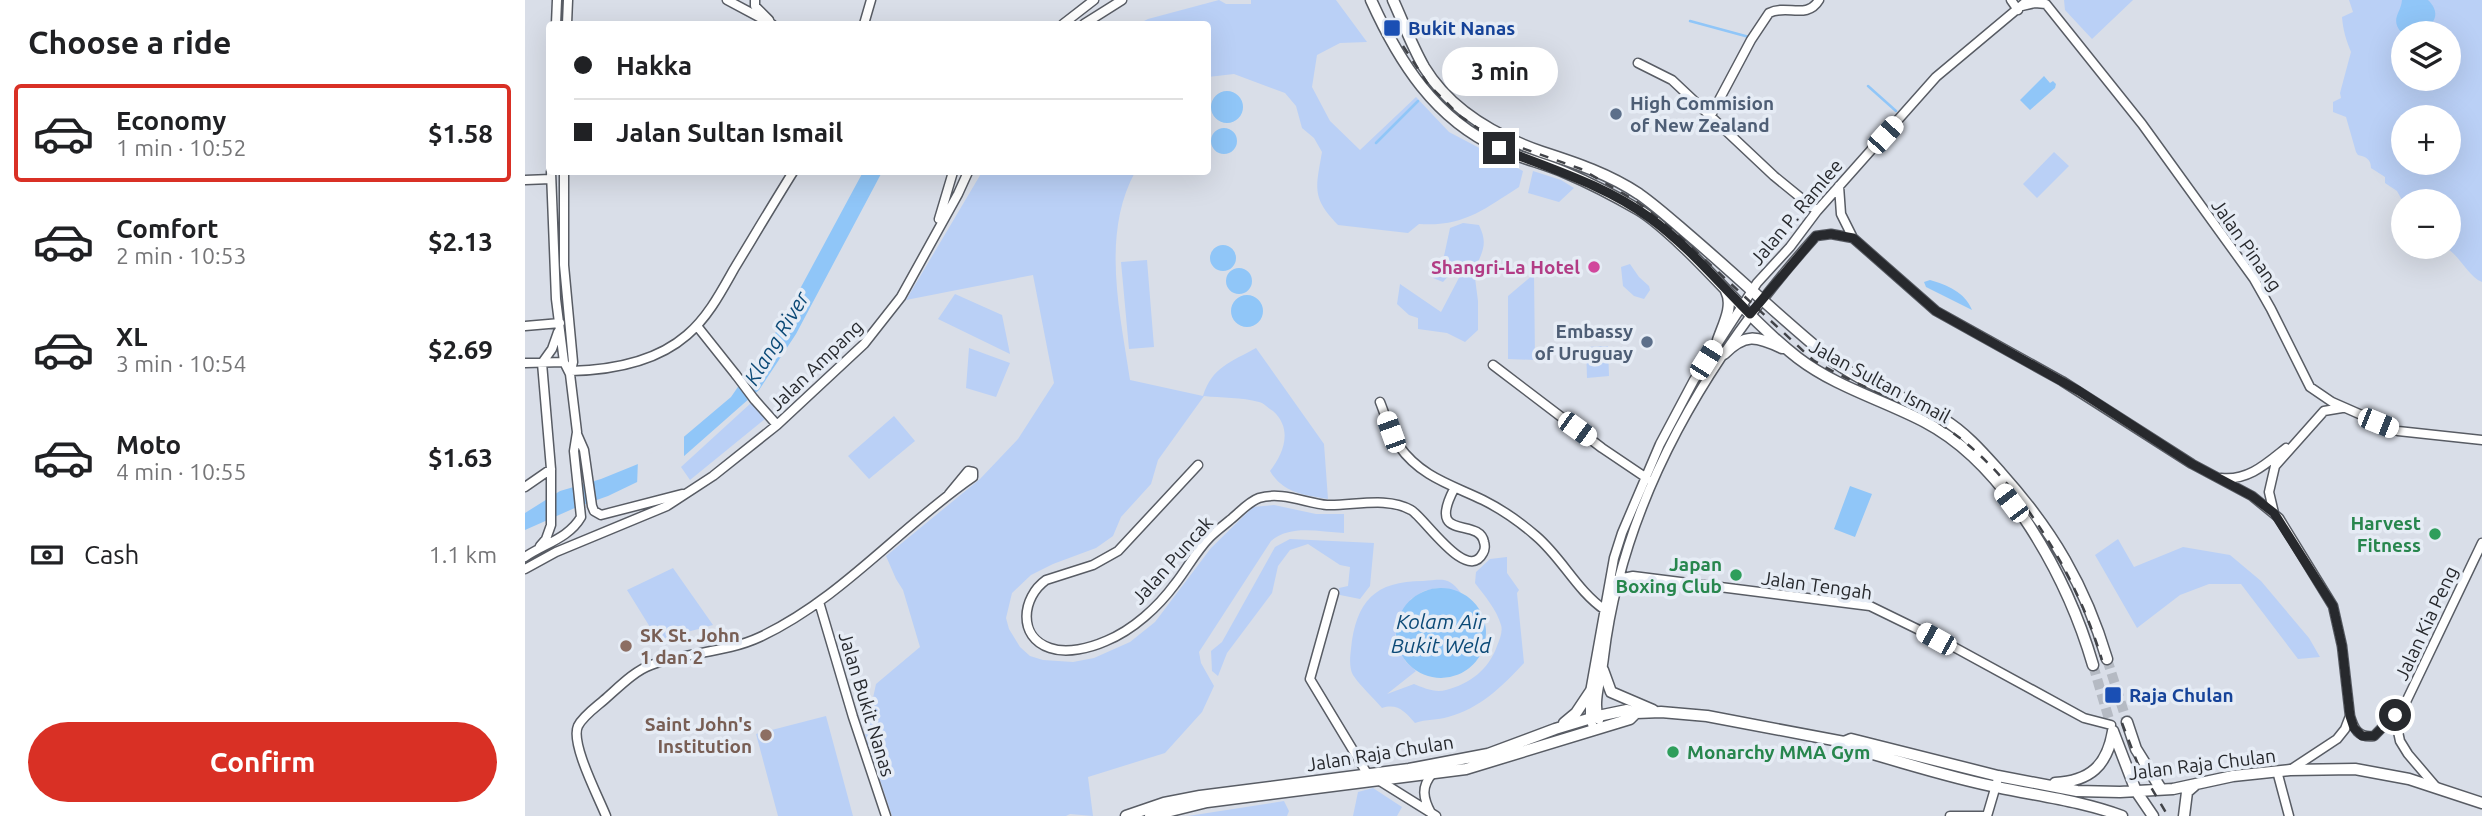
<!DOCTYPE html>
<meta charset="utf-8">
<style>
:root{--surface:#fff;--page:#f2f2f2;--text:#202124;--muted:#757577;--line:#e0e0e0;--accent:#d93025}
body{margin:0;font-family:Ubuntu,sans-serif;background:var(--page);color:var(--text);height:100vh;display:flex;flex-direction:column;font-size:26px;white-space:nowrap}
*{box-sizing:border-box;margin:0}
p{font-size:23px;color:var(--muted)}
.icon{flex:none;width:38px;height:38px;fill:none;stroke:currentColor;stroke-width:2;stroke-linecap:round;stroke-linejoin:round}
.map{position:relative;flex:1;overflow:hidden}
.details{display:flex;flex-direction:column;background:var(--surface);width:525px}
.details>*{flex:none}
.top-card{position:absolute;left:21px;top:21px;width:665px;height:154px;border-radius:7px;box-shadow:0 7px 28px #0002;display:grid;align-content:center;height:154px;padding:0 28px;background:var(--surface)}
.tools{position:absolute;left:1866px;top:21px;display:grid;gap:14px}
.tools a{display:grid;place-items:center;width:70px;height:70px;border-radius:50%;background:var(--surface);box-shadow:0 7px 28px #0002;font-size:35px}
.end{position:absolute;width:32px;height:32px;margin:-16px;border:9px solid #27292d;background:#fff;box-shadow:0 0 0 4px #fff}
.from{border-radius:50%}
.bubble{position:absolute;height:49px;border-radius:24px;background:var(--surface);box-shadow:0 7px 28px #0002;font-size:23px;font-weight:700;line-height:49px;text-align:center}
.car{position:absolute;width:21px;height:42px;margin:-21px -10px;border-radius:9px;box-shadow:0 0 5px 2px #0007;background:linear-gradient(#fff 24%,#345 0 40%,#fff 0 76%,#345 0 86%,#fff 0)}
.top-card b{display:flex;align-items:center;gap:24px;height:66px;font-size:26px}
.top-card b+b{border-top:2px solid var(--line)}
.top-card i{width:18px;height:18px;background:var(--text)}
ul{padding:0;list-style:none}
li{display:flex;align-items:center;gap:21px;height:98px;margin:0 14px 10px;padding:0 14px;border:4px solid transparent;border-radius:7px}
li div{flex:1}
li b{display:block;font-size:26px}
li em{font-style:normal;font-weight:700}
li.current{border-color:var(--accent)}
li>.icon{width:63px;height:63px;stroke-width:1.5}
h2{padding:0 28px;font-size:32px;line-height:84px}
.pay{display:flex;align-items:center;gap:18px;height:77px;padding:0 28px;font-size:26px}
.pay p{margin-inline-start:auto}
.action{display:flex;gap:14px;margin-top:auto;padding:14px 28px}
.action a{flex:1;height:80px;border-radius:42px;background:var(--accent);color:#fff;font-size:28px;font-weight:700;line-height:80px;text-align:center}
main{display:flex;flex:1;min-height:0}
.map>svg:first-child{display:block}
</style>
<main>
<section class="details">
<h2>Choose a ride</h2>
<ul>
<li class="current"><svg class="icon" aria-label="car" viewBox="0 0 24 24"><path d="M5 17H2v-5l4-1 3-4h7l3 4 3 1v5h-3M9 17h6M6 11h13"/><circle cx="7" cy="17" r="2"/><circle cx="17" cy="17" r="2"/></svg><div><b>Economy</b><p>1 min · 10:52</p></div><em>$1.58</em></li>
<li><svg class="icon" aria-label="car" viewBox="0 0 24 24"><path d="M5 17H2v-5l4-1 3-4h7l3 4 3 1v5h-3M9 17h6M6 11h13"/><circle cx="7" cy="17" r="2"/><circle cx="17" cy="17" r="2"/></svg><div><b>Comfort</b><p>2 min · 10:53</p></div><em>$2.13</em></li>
<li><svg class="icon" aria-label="car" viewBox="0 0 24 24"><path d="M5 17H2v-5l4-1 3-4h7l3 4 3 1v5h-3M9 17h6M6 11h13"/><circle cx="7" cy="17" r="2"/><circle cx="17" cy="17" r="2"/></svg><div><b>XL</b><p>3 min · 10:54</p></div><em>$2.69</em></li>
<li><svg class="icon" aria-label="car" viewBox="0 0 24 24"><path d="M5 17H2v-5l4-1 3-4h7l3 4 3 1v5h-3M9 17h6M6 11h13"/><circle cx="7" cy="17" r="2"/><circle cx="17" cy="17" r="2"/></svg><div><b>Moto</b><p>4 min · 10:55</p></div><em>$1.63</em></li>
</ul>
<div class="pay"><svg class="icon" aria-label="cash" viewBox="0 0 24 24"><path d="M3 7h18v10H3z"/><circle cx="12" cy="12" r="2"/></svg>Cash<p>1.1 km</p></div>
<div class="action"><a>Confirm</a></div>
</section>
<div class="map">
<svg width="1957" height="816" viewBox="0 0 1957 816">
<rect width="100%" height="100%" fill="#d9dee8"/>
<path fill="#bad0f6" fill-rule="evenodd" d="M 694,0 L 701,4 L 726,4 L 726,0 L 811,0 L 842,42 L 815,43 L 792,55 L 787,87 L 805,121 L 835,150 L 891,97 L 924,132 L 998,171 L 994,187 C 958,210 938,227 894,224 L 883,233 L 813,225 C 786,197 791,188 797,152 L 789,138 L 777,128 L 771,106 L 760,93 L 709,74 L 683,77 L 682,24 L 613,24 L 623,19 Z
M 1539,0 L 1608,0 L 1567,39 L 1540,10 Z
M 1824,0 L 1957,0 L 1957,282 C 1942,276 1934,253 1919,247 L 1923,247 L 1923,201 L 1877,200 L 1872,191 L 1860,183 L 1860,177 L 1846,168 C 1846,159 1841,157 1833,155 L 1831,152 L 1821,117 L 1808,112 L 1808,102 L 1816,98 L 1815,93 L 1826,52 C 1821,40 1818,30 1817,17 L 1828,12 ZM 1878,33 L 1923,33 L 1923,79 L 1878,79 ZM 1878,117 L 1923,117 L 1923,163 L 1878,163 Z
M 1529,152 L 1544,166 L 1512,198 L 1498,184 Z
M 1008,171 L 1036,180 L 1049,188 L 1034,202 L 1003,193 Z
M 457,172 L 610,172 C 576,235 595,312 605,380 L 678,396 C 687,367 706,362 731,348 L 799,444 L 803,499 C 779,495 758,493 745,471 C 759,453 768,429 748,411 C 743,408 739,403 734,402 C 717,397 696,398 679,396 L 633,460 L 626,484 L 596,517 L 588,536 L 571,548 L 528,564 L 506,575 L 487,593 L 481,618 L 484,629 L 495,647 L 505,656 L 518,660 L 548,662 L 569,658 L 605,642 L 630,622 L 686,548 L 728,507 L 749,505 L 791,514 L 819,514 L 819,533 C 794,532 766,524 746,541 L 674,652 L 676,663 L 689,686 L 677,712 L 640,753 L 563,777 L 568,816 L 545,814 L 541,816 L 367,816 L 340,735 L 351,684 L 395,647 L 378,590 L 371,579 L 361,556 L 455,479 L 493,439 L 529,383 L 508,275 L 381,300 Z
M 938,223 L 954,225 C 961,240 960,247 953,262 L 934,264 L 918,282 L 908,278 L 919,256 L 925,228 Z
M 622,260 L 629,347 L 604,349 L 596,262 Z
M 1105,264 L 1114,277 L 1124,286 L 1125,290 L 1119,299 L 1109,296 L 1098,286 L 1096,267 Z
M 937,272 L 950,278 L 953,301 L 953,330 L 940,342 L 922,333 L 893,329 L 893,318 L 884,315 L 872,304 L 875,284 L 916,312 Z
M 1009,274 L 1010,360 L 983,359 L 983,296 Z
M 430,294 L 477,315 L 485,354 L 413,319 Z
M 1083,346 L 1084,376 L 1062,378 L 1061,347 Z
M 444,348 L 485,363 L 471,397 L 441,388 Z
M 226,403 L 240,419 L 165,480 L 156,467 Z
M 369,416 L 390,441 L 344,479 L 323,456 Z
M 765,539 L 849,543 L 845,586 L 835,599 L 815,595 L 814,588 L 823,586 L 825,567 L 815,565 L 783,544 L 765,550 L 753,566 L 747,593 L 702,653 L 693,676 L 687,671 L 686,651 L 697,642 L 750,547 Z
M 1593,539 L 1609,567 L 1658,547 L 1705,555 L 1736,581 L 1784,638 L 1795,657 L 1773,659 L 1716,584 L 1684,584 L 1655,595 L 1612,628 L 1570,555 Z
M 982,557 L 982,573 L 994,590 L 992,593 L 999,663 C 978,686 954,709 923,717 C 913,720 901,719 890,723 C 880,712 873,703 857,708 C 848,697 836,687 828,675 C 824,668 825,657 826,649 C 831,601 850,581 898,581 C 917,580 923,576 936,593 L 912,588 L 899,591 L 886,599 L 870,636 L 874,650 L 881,662 L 891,671 L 862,694 L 889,684 C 899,688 910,693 921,690 C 945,684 964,669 972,646 C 975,639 978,631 976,625 C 972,610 959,595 950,583 L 951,572 L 965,559 Z
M 148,568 L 188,625 L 133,640 L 102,590 Z
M 301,716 L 328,816 L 253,816 L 231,734 Z
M 848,788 L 877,807 L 872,816 L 828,816 L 833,792 Z
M 759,801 L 764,811 L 762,816 L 663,816 Z"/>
<path fill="#90c6f8" d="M 1877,0 L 1903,0 C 1923,19 1898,36 1876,32 C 1865,19 1876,13 1877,0 Z
M 1519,76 L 1525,83 L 1528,81 L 1531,84 L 1530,88 L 1505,110 L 1495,100 Z
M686 107a16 16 0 1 1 32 0a16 16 0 1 1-32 0Z
M686 141a13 13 0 1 1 26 0a13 13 0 1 1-26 0Z
M 338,172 L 357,172 L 271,334 L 234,390 L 158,457 L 135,471 L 83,496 L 52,507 L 0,530 L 0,513 L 35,491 L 76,479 L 118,462 L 148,446 L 206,397 L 255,326 Z
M685 258a13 13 0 1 1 26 0a13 13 0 1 1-26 0Z
M701 281a13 13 0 1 1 26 0a13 13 0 1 1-26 0Z
M 1405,280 C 1422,285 1440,292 1447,310 L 1401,287 L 1399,282 Z
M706 311a16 16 0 1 1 32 0a16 16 0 1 1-32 0Z
M 1325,486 L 1347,494 L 1330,537 L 1309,529 Z
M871 633a45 45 0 1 1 90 0a45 45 0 1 1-90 0Z"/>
<path fill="#d9dee8" d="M 159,432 L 159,460 L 112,486 L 113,460 L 146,443 Z"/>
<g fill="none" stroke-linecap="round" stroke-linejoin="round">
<path stroke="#90c6f8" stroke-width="2.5" d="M 1165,21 L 1224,37
M 1343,86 L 1371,111
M 851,143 L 893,101"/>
<path stroke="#b5bac3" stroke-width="10" stroke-dasharray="10 5" stroke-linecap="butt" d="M 1582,659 L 1602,722
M 1568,665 L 1586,726"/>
<g stroke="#585c64" stroke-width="11">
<path id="minor" d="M 202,0 L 247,24
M 230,0 L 230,6 L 244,20
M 1486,0 L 1493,10
M 1497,6 L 1510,3 L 1521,4 L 1617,124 L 1729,279 L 1746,309 L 1785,387 L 1807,402 L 1873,431 L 1957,440
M 31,24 L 32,0
M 42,24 L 43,0
M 339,24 L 346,0
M 538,24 L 569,0
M 559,24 L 597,0
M 1113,63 L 1147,80 L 1249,176 L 1292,211
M 1185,117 L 1226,40 L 1244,13 C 1262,4 1282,20 1294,0
M 26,172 L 31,299 L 39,362 L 45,374
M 0,180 L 26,179
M 1314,186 L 1316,214 L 1328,238 L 1411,311 L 1537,381 L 1667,464 L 1727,496 L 1754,518 L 1808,606 L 1817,646 L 1825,716 L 1820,729 L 1812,739 L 1765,770
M 414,219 L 428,172
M 0,326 L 35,323
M 172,326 L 211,375
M 0,363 L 39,362
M 17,363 L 27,349 L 33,332
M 968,365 L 1077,448 L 1123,479
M 46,371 C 86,370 131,362 162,335 C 183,317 196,292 209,269 C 229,236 248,204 268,172
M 229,399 L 252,425
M 855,402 C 861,417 865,433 874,446 C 896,477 927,485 958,500 C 978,510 995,522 1011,536 C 1037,558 1052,591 1080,610
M 52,434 L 59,450 L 67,506 L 69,511 L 76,515 L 157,494
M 673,465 L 593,551 L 568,565 L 521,580 C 497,597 492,637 525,648 C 542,654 565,648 581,641 C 608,630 633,607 650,584 C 662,569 671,551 685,537 C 691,531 698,526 705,520 C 714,513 723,502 734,498 C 756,491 781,503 802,505 C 828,506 862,496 886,510 C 899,517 942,584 958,553 C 960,550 960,545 959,542 C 954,516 901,543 929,489
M 1696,478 C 1723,481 1741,464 1761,448
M 0,487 L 26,469
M 1749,513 L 1744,492 L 1750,466 L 1799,411 L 1817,408
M 15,546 L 21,539 L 26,525 L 26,469 L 17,363
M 0,557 C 19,544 44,538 56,517 L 49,451 L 52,432 L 45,374 L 48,362 L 39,265 L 39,172
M 0,569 L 31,552 L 142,506 L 188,476 L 252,425 L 339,344 L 376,297 L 433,194 L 443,172
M 1093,579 L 1108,576 L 1345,606 L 1427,646 L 1559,718 L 1586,725
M 809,593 L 785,679 L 843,775
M 294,602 L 328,717 L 361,816
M 1825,716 C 1829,729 1833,738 1849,736 L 1878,706
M 1074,720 C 1068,700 1077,678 1079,657 C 1098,497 1185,354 1291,236 L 1306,234 L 1328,238
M 1069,730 L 1065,718 L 1065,692 L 1089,558 L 1097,533 L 1135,444 L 1169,380 L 1232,283 L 1265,247 L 1292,211 L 1411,77 L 1503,0
M 1752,771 L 1764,816
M 855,781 L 911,816
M 1912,788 L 1883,754 L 1875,741 L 1872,727 L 1880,704 L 1957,543
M 906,813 C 898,798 896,787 907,774
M 81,816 C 74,798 45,743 53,726 C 58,716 71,707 79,700 C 93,688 109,671 126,665 C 161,652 201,653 235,637 C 316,599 375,527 448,477 L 448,472 L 443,471 L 424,494
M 1425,816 L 1461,816
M 1462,816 L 1472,782"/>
</g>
<g stroke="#585c64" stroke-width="13">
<path id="major" d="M 846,0 C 874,62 910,119 974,148 C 995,158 1018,163 1039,172 C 1065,183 1090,196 1114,210 C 1132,221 1148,237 1163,251 C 1199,286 1233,327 1273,358 C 1311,387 1358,400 1400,422 C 1482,465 1543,579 1568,665
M 868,0 C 878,22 887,46 899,67 C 925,110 971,136 1017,152 C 1051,163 1084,174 1114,194 C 1134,208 1152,225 1171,241 C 1215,279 1257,319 1302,356 C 1335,384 1381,396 1418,419 C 1441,433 1458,453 1476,473 C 1527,530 1560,585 1582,659
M 1193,340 C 1198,325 1209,306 1201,291
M 1199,354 C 1220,333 1231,336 1257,348
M 1078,670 L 1086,692 L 1128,710
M 1602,722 L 1611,749 L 1636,789
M 1039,723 L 1051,713 L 1065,692
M 1588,731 L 1611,791 L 1628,816
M 1319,742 L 1326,739 L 1473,776 L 1552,791 L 1595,792 L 1648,789 L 1708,776 L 1765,770 L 1830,769 L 1884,779 L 1957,803
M 1530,783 C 1565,781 1582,766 1588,731
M 601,816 L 639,803 L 675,796 L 884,769 L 963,754 L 1030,729 L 1073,716 L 1102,710 L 1111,713 L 1136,712 L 1182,716 L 1319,742 L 1322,747 C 1372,760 1421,777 1472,787 C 1514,796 1557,801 1597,816
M 625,816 L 682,802 L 941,769 L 1105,719 L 1111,713
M 1659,816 L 1662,792 L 1670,785"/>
</g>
<use href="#minor" stroke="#fff" stroke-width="8"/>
<use href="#major" stroke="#fff" stroke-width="10"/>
<path stroke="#414348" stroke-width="2.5" stroke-dasharray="9 9" stroke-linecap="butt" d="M 878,46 L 903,84 L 935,116 L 966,137 L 1056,169 L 1111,201 L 1149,231 L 1288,360 C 1323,382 1362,394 1398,414 C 1484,459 1550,569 1577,660
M 1597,723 L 1614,767 L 1643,816"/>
<g stroke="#585c64" stroke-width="11" stroke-linecap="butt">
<path id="minor-bridge" d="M 211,375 L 229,399"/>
</g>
<use href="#minor-bridge" stroke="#fff" stroke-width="8"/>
</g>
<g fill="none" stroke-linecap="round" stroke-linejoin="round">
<path stroke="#27292d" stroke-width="9" d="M 974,148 C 1026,169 1080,185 1125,218 C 1162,245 1193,282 1225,314 L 1291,236 L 1306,234 L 1328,238 L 1411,311 L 1554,391 L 1667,464 L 1727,496 L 1749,513 L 1808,606 L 1817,646 L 1825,716 L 1829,728 L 1837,736 L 1849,736 L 1870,715"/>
</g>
<g fill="#1a4fb4" stroke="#e6ecf5" stroke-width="2.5">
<rect x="858" y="19" width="18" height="18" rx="3.5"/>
<rect x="1579" y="686" width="18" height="18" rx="3.5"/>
</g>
<g fill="#5c6f8a" stroke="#e6ecf5" stroke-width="2.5">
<circle cx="1091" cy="114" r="7"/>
<circle cx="1122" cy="342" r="7"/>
</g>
<circle fill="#d1479c" stroke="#e6ecf5" stroke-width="2.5" cx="1069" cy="267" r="7"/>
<g fill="#2e9e5b" stroke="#e6ecf5" stroke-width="2.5">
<circle cx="1910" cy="534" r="7"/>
<circle cx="1211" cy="575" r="7"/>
<circle cx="1148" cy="752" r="7"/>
</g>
<g fill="#8d6e63" stroke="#e6ecf5" stroke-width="2.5">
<circle cx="101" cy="646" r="7"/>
<circle cx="241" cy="735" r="7"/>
</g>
<g text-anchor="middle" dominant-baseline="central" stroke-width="7" stroke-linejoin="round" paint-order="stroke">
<g font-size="19" font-weight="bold" fill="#164399" stroke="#e6ecf5" text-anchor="start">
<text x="883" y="28">Bukit Nanas</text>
<text x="1604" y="695">Raja Chulan</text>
</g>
<g font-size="19" font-weight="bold" fill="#4e5e75" stroke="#e6ecf5" text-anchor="start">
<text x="1105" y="103">High Commision<tspan x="1105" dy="22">of New Zealand</tspan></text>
<text x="1108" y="331" text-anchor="end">Embassy<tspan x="1108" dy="22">of Uruguay</tspan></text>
</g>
<g font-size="19" fill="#27292d" stroke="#e6ecf5">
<text transform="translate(1271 212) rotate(-50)">Jalan P. Ramlee</text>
<text transform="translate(1722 245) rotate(55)">Jalan Pinang</text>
<text transform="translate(291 365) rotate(-44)">Jalan Ampang</text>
<text transform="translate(1355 381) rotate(28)">Jalan Sultan Ismail</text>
<text transform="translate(647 560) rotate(-48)">Jalan Puncak</text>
<text transform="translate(1292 585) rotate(8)">Jalan Tengah</text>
<text transform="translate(1901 623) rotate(-65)">Jalan Kia Peng</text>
<text transform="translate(342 704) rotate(73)">Jalan Bukit Nanas</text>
<text transform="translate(855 753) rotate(-9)">Jalan Raja Chulan</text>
<text transform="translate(1677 764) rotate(-7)">Jalan Raja Chulan</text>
</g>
<g font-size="19" font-weight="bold" fill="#b23c85" stroke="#e6ecf5" text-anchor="end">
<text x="1055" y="267">Shangri-La Hotel</text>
</g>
<g font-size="19" font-weight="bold" fill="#27864d" stroke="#e6ecf5" text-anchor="end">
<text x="1896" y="523">Harvest<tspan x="1896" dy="22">Fitness</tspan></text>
<text x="1197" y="564">Japan<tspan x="1197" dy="22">Boxing Club</tspan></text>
<text x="1162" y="752" text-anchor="start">Monarchy MMA Gym</text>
</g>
<g font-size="19" font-weight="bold" fill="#785e54" stroke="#e6ecf5" text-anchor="start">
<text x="115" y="635">SK St. John<tspan x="115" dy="22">1 dan 2</tspan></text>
<text x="227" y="724" text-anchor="end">Saint John's<tspan x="227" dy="22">Institution</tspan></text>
</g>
<g font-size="21" font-style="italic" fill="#0c4a77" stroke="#e6ecf5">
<text transform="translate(251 338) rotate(-59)">Klang River</text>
<text x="916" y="621">Kolam Air<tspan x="916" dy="24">Bukit Weld</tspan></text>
</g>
</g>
</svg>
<div class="tools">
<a><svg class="icon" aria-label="layers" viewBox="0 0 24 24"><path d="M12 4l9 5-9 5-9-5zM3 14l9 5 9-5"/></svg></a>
<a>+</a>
<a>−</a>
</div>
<i class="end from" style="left:1870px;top:715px"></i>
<i class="end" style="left:974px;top:148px"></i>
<div class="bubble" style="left:917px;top:47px;width:116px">3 min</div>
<i class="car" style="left:1360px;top:135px;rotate:42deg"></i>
<i class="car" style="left:1181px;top:360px;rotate:32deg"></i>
<i class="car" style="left:1853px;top:423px;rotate:112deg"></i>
<i class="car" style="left:1052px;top:429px;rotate:126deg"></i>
<i class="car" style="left:866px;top:432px;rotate:340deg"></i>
<i class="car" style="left:1486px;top:503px;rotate:323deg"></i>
<i class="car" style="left:1411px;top:639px;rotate:299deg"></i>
<div class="top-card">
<b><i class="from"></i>Hakka</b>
<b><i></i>Jalan Sultan Ismail</b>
</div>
</div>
</main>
